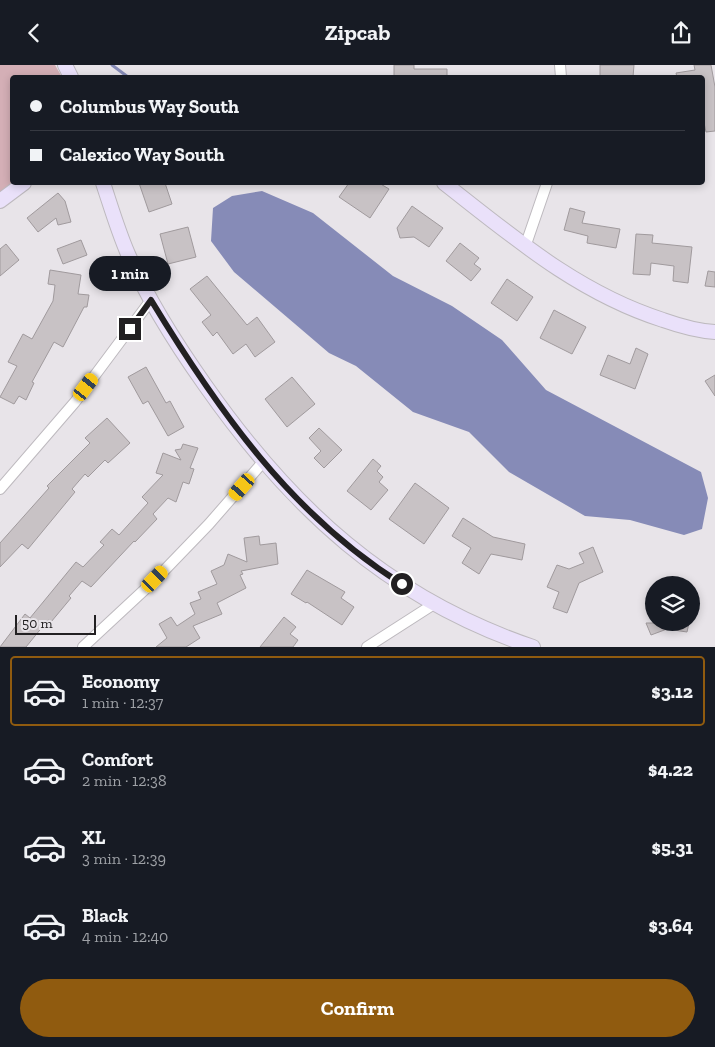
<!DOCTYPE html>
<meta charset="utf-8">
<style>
:root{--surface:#171b24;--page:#20242c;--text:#f1f3f6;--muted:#9ea1a6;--line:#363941;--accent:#905b0f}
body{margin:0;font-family:"Zilla Slab",serif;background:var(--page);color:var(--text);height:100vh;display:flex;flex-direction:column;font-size:19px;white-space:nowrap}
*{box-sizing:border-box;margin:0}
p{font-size:16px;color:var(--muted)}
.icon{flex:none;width:28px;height:28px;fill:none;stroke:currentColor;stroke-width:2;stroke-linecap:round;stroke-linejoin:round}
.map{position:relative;height:582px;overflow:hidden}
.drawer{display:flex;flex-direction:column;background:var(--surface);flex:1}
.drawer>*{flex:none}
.guide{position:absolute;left:10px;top:10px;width:695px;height:110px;border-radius:5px;box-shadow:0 2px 8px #0003;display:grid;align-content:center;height:110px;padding:0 20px;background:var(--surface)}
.controls{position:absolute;left:645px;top:511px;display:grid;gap:10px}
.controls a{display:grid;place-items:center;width:55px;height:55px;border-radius:50%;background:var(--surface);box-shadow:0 2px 8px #0003;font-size:25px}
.scale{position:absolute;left:15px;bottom:12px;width:81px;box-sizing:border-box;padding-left:5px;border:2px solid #222022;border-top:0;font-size:14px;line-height:18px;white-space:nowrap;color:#222022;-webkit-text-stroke:4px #e8e4e9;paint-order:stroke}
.end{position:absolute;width:22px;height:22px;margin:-11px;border:6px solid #222022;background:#fff;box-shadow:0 0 0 2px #fff}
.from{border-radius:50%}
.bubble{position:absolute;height:35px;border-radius:18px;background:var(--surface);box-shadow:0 2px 8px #0003;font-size:16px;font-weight:700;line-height:35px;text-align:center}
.car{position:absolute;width:15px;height:30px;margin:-15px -8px;border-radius:6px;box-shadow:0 0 4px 1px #0007;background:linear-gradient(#f5c518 24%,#345 0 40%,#f5c518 0 76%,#345 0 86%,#f5c518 0)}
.guide b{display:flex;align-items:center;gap:18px;height:48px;font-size:19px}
.guide b+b{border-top:1px solid var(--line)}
.guide i{width:12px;height:12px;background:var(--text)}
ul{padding:9px 0 0;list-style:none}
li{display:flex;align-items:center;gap:15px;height:70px;margin:0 10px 8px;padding:0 10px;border:2px solid transparent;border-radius:5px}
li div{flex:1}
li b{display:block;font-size:19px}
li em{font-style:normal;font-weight:700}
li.on{border-color:var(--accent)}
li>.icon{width:45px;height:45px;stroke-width:1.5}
.action{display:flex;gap:10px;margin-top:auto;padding:10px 20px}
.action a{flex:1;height:58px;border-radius:30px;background:var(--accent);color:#fff;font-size:20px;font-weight:700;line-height:58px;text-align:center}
header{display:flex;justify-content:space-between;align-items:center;height:65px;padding:0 20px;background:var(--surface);font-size:22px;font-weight:700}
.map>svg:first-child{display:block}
</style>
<header><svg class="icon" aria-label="back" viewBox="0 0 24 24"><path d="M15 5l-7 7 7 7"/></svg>Zipcab<svg class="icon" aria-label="share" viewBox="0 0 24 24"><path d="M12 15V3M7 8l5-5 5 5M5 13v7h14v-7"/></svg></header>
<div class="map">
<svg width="715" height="582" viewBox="0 0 715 582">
<rect width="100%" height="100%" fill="#e8e4e9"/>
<path fill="#d4afb6" d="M 0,0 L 55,0 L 62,12 L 12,12 L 12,118 L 15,118 L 0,129 Z"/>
<path fill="#868bb7" d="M 262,126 L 313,148 L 393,211 L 452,241 L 502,275 L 546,325 L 701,407 L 708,433 L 702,464 L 684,470 L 630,455 L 585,451 L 509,407 L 469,367 L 413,347 L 356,301 L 329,288 L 234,207 L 211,176 L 213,143 L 232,131 Z"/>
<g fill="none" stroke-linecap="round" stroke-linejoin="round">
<path stroke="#868bb7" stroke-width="3" d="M 112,0 L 128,12"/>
</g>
<path fill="#c8c2c5" stroke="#a09a9d" d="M 394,0 L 414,0 L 414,4 L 447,4 L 447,12 L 394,12 Z
M 600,0 L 634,0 L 633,12 L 600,12 Z
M 694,0 L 711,0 L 715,22 L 715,66 L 706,67 L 702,49 L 702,12 L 677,12 L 676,8 L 695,5 Z
M 139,118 L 165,118 L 172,139 L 149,147 Z
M 349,118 L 379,118 L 389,124 L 370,153 L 339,132 Z
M 58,128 L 65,136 L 71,157 L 58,160 L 56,153 L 38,167 L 27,153 Z
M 412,141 L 443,163 L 429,182 L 414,172 L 400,173 L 397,163 Z
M 570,143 L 585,147 L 582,158 L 620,164 L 616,183 L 587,178 L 588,171 L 564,165 Z
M 188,162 L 196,192 L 168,199 L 160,169 Z
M 636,169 L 653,170 L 652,178 L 692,182 L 688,218 L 673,216 L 674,201 L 651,198 L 650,210 L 633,209 Z
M 81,175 L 87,190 L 63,199 L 57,184 Z
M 460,178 L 479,193 L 474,199 L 481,204 L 471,216 L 446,196 Z
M 6,179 L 19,195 L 0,211 L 0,184 Z
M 50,205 L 81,210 L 78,229 L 89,230 L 87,242 L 84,242 L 63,282 L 54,277 L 32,317 L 34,318 L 26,335 L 19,331 L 14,339 L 0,332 L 17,301 L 8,297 L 23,269 L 32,274 L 53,236 L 55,220 L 48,219 Z
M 708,206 L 715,207 L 715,222 L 705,221 Z
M 207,211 L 247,260 L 257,252 L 275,277 L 255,292 L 246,279 L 233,289 L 217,267 L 213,271 L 202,257 L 211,250 L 190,224 Z
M 507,214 L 533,232 L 517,256 L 491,238 Z
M 554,245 L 586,262 L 572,289 L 540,273 Z
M 636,283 L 648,289 L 635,324 L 600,310 L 608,290 L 630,299 Z
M 146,302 L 166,338 L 170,336 L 184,362 L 168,371 L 148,336 L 143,339 L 128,312 Z
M 715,310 L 715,331 L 705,316 Z
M 292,312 L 315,339 L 287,362 L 265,334 Z
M 107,353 L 130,378 L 108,398 L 105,395 L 88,412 L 85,409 L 72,424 L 75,427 L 28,484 L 22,479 L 0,502 L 0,478 L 49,423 L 47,421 L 90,378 L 85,373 Z
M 319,363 L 342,385 L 324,403 L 314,393 L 321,386 L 309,373 Z
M 183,379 L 198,383 L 190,403 L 194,404 L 189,419 L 183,417 L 176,437 L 168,433 L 153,449 L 157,454 L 135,477 L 134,476 L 91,522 L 82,516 L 69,531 L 71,533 L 51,557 L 48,555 L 26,582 L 0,582 L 25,549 L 30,553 L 76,497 L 83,502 L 104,480 L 100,477 L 112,464 L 119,470 L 148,438 L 142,432 L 163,410 L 156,408 L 163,388 L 181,395 L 175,385 L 181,384 Z
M 373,394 L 381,401 L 377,406 L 383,412 L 379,417 L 388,425 L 371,445 L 347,426 Z
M 415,418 L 449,443 L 424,479 L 389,454 Z
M 463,453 L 493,472 L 525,479 L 522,495 L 491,489 L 479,509 L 462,498 L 471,483 L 452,471 Z
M 259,471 L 260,480 L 276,478 L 278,499 L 241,506 L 243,509 L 240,510 L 246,523 L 217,538 L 222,549 L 193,561 L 200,573 L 186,582 L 156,582 L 167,573 L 159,559 L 171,552 L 177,561 L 195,549 L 190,538 L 201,534 L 198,527 L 217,519 L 211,506 L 224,500 L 228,489 L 247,497 L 244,473 Z
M 593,482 L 603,507 L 579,518 L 567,548 L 553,543 L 559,527 L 547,522 L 557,500 L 569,504 L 584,498 L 579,488 Z
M 307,505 L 345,527 L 341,533 L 354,542 L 342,560 L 307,537 L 306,538 L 291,529 Z
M 284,552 L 296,562 L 290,569 L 298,575 L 293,582 L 260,582 Z
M 646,558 L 689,558 L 687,567 L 667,564 L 651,570 Z"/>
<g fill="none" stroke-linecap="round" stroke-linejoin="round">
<g stroke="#bdb9be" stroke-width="12">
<path id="street" d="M 560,0 L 561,12
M 525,182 L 547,118
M 0,424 L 75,337 L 151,235
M 83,582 L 155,515 L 209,459 L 263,397
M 367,582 L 434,539"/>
</g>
<g stroke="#bdb9be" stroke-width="16">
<path id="secondary" d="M 65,0 L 71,12
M 103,118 C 111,142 118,166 128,189 C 148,235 176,279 205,320 C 291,443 388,533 533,582
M 444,118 C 513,172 578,228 663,255 C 680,261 697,266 715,267
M 0,136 L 24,118"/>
</g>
<use href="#street" stroke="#fff" stroke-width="10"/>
<use href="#secondary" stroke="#eae1fa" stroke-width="14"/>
</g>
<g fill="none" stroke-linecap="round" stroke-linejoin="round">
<path stroke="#222022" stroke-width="6" d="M 130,264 L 151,235 C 217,344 292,451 402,519"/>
</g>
</svg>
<div class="controls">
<a><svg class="icon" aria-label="layers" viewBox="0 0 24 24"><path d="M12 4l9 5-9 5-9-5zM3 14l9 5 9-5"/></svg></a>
</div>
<div class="scale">50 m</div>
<i class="end from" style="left:402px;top:519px"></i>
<i class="end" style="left:130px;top:264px"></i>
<div class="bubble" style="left:89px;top:191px;width:82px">1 min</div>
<i class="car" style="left:86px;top:322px;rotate:37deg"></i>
<i class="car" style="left:242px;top:422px;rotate:221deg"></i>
<i class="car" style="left:155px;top:514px;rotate:44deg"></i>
<div class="guide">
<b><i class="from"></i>Columbus Way South</b>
<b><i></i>Calexico Way South</b>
</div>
</div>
<section class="drawer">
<ul>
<li class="on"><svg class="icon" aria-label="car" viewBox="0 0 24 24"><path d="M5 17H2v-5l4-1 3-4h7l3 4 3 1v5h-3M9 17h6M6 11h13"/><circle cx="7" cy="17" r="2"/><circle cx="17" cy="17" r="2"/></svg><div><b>Economy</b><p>1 min · 12:37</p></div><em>$3.12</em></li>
<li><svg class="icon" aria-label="car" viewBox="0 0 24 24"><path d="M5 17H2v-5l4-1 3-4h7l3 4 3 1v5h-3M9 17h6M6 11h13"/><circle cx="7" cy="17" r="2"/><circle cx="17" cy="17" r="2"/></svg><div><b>Comfort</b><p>2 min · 12:38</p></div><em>$4.22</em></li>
<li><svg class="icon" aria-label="car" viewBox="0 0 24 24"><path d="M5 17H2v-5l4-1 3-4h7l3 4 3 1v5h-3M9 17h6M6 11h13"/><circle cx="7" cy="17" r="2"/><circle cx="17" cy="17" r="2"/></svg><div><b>XL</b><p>3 min · 12:39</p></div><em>$5.31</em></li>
<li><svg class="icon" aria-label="car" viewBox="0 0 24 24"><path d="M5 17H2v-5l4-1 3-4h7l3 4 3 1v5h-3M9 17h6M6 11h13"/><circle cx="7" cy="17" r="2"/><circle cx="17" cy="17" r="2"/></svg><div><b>Black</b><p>4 min · 12:40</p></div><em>$3.64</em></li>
</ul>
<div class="action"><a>Confirm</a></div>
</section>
